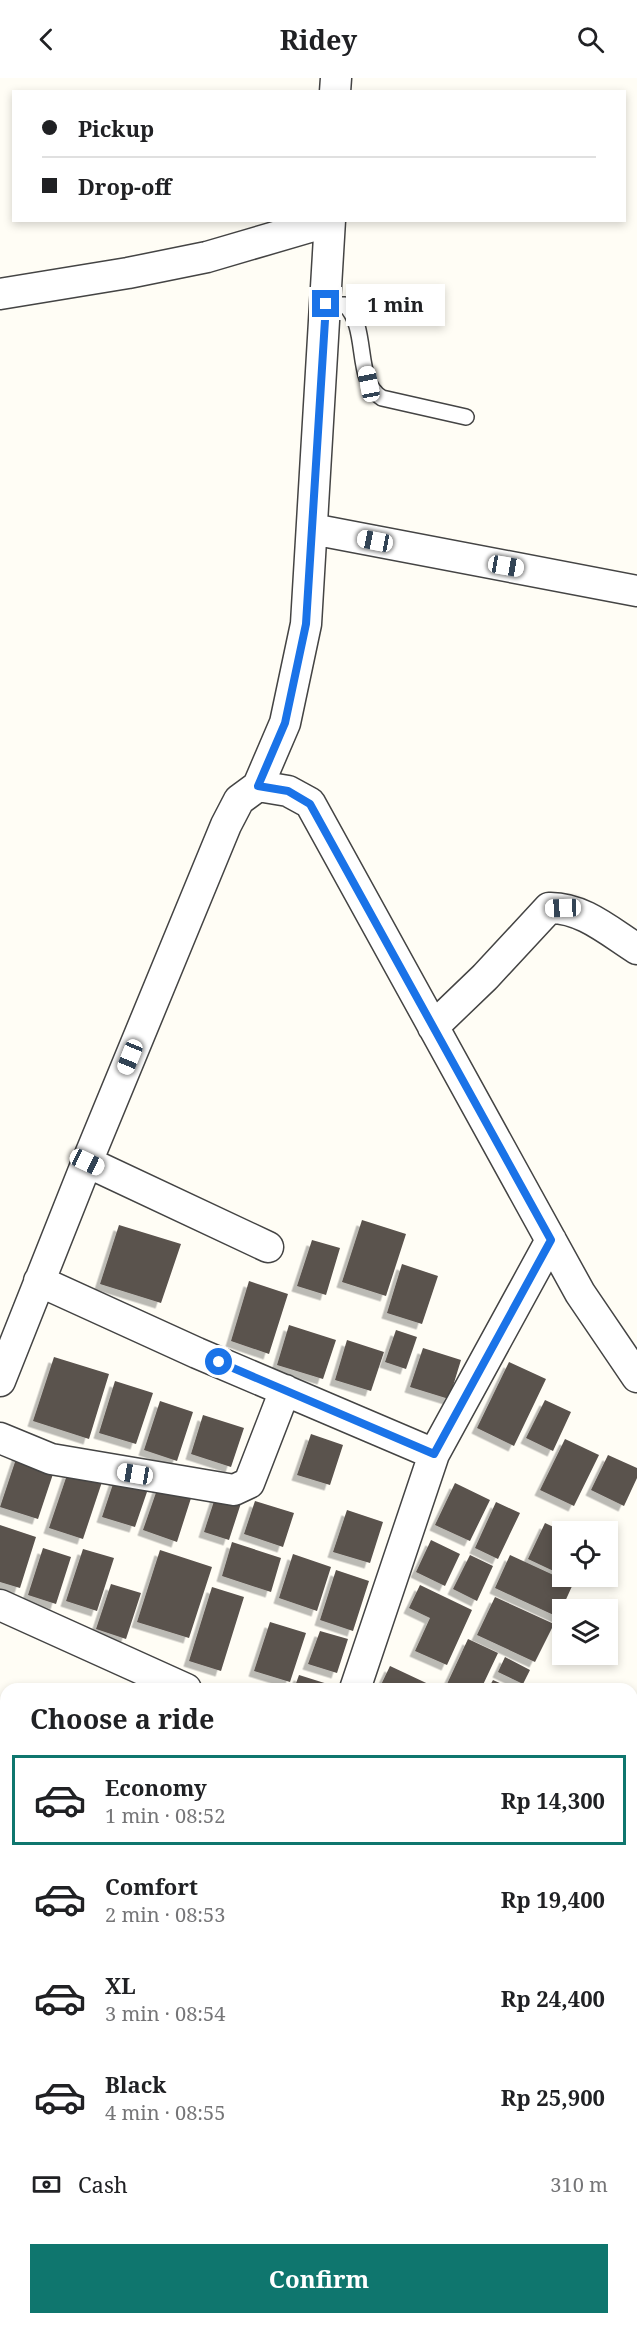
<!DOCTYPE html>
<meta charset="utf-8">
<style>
:root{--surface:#fff;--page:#f2f2f2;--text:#202124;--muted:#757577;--line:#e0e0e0;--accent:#0f766e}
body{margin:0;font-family:"Noto Serif",serif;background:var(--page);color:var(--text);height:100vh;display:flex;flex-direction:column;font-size:22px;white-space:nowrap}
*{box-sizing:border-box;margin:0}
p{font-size:20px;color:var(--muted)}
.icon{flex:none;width:33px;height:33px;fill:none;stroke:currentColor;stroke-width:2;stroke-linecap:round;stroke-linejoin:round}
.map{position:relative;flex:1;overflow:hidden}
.sheet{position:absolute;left:0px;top:1605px;width:638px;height:642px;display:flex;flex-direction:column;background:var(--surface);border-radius:18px 18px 0 0;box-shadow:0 3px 9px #0003}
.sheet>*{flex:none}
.banner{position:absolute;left:12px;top:12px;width:614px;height:132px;border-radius:0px;box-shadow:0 3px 9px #0003;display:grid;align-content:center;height:132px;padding:0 30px;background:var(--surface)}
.controls{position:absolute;left:552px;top:1443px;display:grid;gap:12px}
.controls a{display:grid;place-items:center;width:66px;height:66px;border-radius:0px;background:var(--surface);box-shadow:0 3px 9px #0003;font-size:30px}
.end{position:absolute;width:27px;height:27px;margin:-14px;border:8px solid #1a73e8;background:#fff;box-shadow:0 0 0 3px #fff}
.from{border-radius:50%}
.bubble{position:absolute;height:42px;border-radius:0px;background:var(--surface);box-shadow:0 3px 9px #0003;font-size:20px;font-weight:700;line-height:42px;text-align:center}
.car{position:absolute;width:18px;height:36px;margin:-18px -9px;border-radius:8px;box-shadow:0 0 4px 2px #0007;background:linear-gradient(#fff 24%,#345 0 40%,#fff 0 76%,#345 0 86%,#fff 0)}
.banner b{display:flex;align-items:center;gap:21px;height:57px;font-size:22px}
.banner b+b{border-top:2px solid var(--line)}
.banner i{width:15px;height:15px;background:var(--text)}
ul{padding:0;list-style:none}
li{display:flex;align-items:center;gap:18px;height:90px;margin:0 12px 9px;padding:0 18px;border:3px solid transparent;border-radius:0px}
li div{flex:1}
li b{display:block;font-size:22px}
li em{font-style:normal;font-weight:700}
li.selected{border-color:var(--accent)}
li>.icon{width:54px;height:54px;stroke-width:1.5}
h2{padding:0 30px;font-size:27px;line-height:72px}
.pay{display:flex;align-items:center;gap:15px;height:66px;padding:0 30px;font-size:22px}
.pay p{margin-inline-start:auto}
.button{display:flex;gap:12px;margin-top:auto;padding:12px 30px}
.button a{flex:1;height:69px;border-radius:0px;background:var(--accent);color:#fff;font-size:24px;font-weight:700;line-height:69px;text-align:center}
header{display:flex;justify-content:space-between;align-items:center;height:78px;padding:0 30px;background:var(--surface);font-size:27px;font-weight:700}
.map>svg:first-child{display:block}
</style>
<header><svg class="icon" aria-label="back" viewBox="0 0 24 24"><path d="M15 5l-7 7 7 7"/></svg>Ridey<svg class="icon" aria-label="search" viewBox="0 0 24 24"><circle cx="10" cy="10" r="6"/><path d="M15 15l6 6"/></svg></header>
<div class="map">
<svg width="637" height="2247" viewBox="0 0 637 2247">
<defs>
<filter id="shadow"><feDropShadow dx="-5.5" dy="5.5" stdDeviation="0" flood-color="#0004"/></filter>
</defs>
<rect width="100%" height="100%" fill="#fffdf5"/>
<path fill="#5a524d" filter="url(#shadow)" d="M 362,1142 L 406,1156 L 386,1218 L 342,1204 Z
M 119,1147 L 181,1166 L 161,1225 L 100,1206 Z
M 312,1162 L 340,1170 L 326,1217 L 297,1208 Z
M 402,1186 L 438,1198 L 422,1246 L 387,1235 Z
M 249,1203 L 288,1216 L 269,1276 L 231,1263 Z
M 289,1247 L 336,1262 L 323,1301 L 277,1287 Z
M 396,1252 L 417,1259 L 406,1291 L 385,1284 Z
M 347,1262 L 384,1274 L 371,1313 L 335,1302 Z
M 423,1270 L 461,1282 L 449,1321 L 410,1309 Z
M 54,1279 L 109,1296 L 89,1361 L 33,1343 Z
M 509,1284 L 546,1301 L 514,1368 L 477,1350 Z
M 115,1303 L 153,1315 L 136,1366 L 99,1355 Z
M 545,1322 L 571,1334 L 553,1373 L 526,1360 Z
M 160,1323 L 193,1334 L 177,1383 L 144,1372 Z
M 203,1337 L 244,1350 L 231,1389 L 191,1376 Z
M 311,1356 L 343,1367 L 330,1407 L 297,1397 Z
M 565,1361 L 599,1377 L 574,1428 L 540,1412 Z
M 18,1375 L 56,1387 L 38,1441 L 0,1429 Z
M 608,1377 L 637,1390 L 637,1400 L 624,1428 L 591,1412 Z
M 68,1394 L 102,1404 L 83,1461 L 49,1450 Z
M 115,1400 L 148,1411 L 135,1449 L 102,1439 Z
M 455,1405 L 490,1422 L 470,1463 L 435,1447 Z
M 159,1406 L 192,1417 L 177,1464 L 143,1452 Z
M 217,1414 L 242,1422 L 229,1462 L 204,1454 Z
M 255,1423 L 294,1435 L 283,1469 L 244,1456 Z
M 496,1424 L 520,1435 L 498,1481 L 475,1470 Z
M 347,1432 L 383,1444 L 370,1485 L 333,1474 Z
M 545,1445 L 562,1453 L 562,1497 L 528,1481 Z
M 0,1447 L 36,1459 L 20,1510 L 0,1504 Z
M 431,1462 L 460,1476 L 445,1508 L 416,1494 Z
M 232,1464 L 281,1480 L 271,1514 L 222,1498 Z
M 43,1470 L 71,1479 L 56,1526 L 28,1517 Z
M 83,1471 L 114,1480 L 97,1533 L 66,1523 Z
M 160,1472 L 212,1489 L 189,1560 L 137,1544 Z
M 293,1476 L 331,1489 L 317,1533 L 279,1520 Z
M 470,1477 L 493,1488 L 477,1523 L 453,1511 Z
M 510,1477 L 573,1506 L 558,1539 L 495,1510 Z
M 336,1492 L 369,1503 L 353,1553 L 320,1542 Z
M 111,1506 L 141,1515 L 126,1561 L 96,1551 Z
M 420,1507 L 472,1532 L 447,1587 L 415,1573 L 430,1540 L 409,1530 Z
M 212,1509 L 244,1519 L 221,1593 L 189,1583 Z
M 495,1519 L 554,1546 L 535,1584 L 477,1557 Z
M 270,1544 L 306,1555 L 290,1604 L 254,1593 Z
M 320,1553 L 348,1561 L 337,1595 L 308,1586 Z
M 468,1561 L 498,1575 L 481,1611 L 458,1611 L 447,1606 Z
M 505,1579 L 530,1592 L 523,1606 L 498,1594 Z
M 390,1588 L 439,1611 L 379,1611 Z
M 299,1597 L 334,1608 L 333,1611 L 294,1611 Z
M 493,1602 L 513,1611 L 488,1611 Z
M 0,1997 L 6,1999 L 6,2051 L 0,2049 Z"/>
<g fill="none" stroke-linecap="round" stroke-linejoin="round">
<g stroke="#444" stroke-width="18">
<path id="lane" d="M 326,227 L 345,227 C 370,250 353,303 382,320 L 466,339"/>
</g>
<g stroke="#444" stroke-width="33">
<path id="street" d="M 335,14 L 336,0
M 0,216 L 128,195 L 207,179 L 330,143
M 312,451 L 637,513
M 258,708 L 288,713 L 310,725 L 580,1215 L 637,1299
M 433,949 L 485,899 L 549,830 C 582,829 610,854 637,871
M 87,1084 L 268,1169
M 39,1203 L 197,1275 L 434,1376
M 0,1303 L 87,1084 L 226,747 L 239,722 L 258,708 L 285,645 L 306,546 L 330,142
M 0,1360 L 51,1381 L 234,1412 L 249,1405 L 285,1312
M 0,1527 L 186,1611
M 355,1611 L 434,1376 L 551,1162"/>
</g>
<use href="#lane" stroke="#fff" stroke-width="15"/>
<use href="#street" stroke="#fff" stroke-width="30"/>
</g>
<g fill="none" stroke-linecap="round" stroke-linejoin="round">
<path stroke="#1a73e8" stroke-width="8" d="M 219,1284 L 434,1376 L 551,1162 L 310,726 L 288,713 L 258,708 L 285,645 L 306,546 L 326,226"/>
</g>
</svg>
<div class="controls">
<a><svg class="icon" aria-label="locate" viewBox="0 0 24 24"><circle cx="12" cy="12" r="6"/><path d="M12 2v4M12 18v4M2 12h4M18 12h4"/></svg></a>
<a><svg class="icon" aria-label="layers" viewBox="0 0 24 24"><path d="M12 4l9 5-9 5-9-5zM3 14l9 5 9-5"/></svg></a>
</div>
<i class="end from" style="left:219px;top:1284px"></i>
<i class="end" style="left:326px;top:226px"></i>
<div class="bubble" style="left:346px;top:206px;width:99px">1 min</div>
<i class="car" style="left:369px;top:306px;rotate:349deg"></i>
<i class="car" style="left:375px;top:463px;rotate:281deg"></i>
<i class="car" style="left:506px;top:488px;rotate:100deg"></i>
<i class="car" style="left:563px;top:830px;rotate:268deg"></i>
<i class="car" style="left:130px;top:979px;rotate:202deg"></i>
<i class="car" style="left:87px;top:1084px;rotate:115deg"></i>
<i class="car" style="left:135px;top:1396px;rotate:280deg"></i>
<div class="banner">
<b><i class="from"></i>Pickup</b>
<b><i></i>Drop-off</b>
</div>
<section class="sheet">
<h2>Choose a ride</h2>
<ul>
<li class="selected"><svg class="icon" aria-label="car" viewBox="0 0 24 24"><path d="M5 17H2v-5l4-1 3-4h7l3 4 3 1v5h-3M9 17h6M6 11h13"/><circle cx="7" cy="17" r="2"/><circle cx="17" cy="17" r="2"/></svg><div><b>Economy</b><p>1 min · 08:52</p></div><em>Rp 14,300</em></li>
<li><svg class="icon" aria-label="car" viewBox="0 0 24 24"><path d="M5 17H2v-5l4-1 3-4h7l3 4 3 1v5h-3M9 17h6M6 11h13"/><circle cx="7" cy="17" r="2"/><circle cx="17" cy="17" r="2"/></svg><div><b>Comfort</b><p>2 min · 08:53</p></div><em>Rp 19,400</em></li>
<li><svg class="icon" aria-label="car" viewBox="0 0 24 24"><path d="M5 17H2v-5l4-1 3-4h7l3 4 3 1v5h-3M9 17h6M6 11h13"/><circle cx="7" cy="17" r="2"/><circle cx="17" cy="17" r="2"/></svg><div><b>XL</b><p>3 min · 08:54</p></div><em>Rp 24,400</em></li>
<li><svg class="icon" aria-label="car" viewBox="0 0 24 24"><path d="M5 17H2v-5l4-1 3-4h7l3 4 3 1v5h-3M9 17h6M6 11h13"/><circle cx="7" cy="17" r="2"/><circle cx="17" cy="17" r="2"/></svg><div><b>Black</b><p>4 min · 08:55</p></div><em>Rp 25,900</em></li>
</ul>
<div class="pay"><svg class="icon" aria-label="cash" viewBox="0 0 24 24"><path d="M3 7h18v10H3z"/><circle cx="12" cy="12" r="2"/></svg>Cash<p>310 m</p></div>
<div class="button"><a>Confirm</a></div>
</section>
</div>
